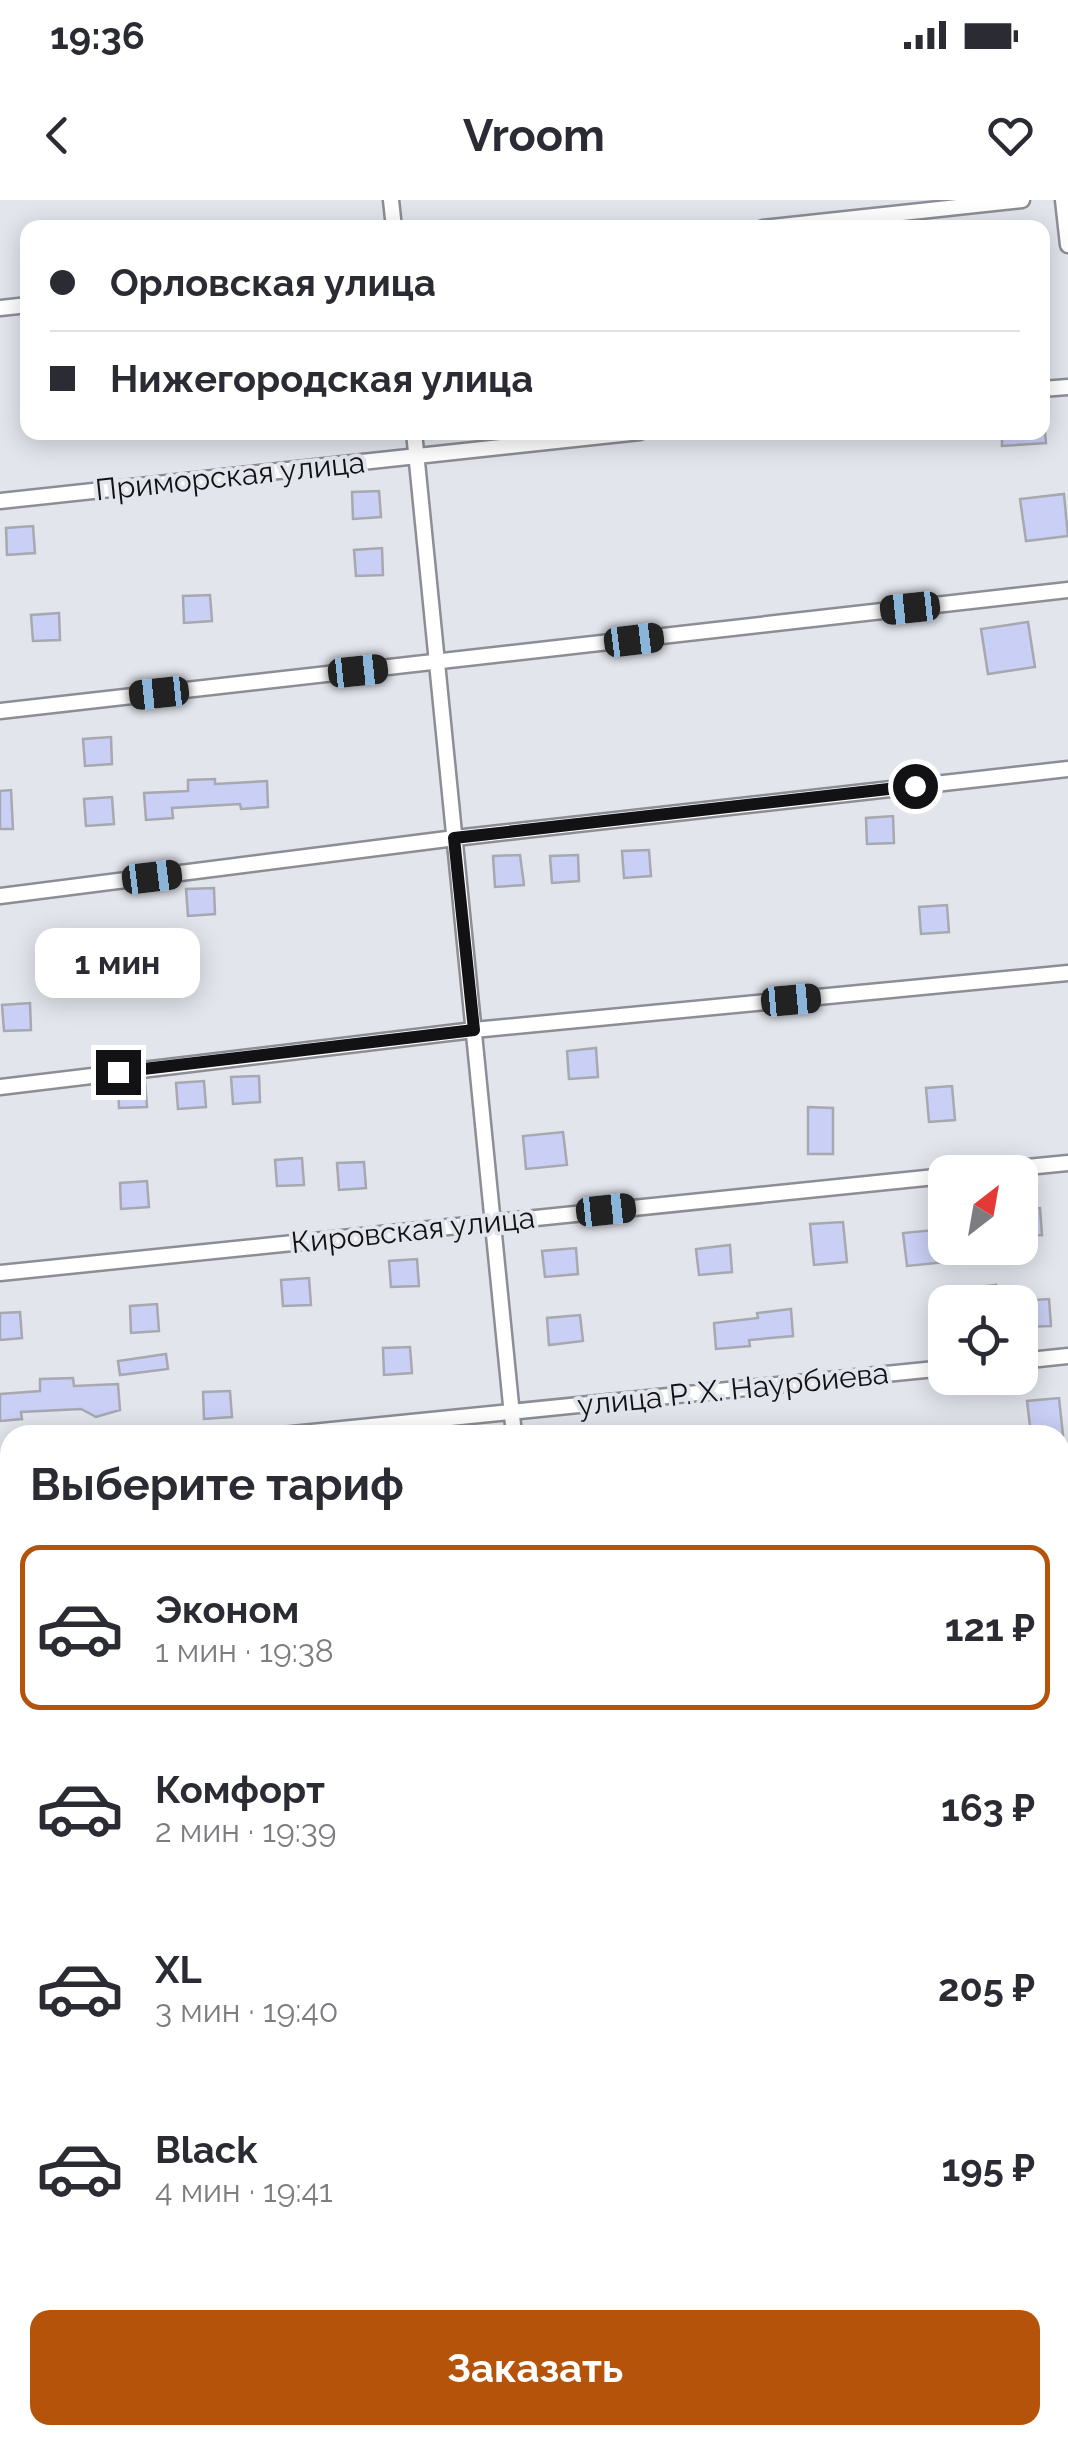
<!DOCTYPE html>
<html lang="ru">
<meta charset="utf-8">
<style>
:root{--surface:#fff;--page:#f7f7f7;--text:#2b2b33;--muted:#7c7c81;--line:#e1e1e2;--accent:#b45309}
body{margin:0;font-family:Raleway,sans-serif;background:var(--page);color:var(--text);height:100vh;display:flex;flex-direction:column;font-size:38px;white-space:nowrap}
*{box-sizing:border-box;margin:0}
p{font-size:32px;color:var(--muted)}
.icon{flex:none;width:55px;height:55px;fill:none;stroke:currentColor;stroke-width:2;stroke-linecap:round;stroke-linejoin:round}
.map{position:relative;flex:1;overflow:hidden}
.panel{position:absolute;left:0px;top:1225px;width:1070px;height:1020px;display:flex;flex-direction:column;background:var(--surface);border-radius:30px 30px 0 0;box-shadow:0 5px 25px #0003}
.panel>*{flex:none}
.hud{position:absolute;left:20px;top:20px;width:1030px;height:220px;border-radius:20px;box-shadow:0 5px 25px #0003;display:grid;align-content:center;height:220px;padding:0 30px;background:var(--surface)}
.needle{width:65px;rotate:31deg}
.buttons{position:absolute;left:928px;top:955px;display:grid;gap:20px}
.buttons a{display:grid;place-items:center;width:110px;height:110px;border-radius:20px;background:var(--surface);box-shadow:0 5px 25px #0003;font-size:50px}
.end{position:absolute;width:45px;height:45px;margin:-22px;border:12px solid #121215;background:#fff;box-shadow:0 0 0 5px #fff}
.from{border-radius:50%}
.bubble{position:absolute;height:70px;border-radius:20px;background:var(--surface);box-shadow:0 5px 25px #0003;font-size:32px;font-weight:700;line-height:70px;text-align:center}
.car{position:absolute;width:30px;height:60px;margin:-30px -15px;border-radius:12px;box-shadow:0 0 8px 2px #0007;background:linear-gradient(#222 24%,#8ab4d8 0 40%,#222 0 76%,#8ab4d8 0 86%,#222 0)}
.hud b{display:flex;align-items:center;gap:35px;height:95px;font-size:38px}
.hud b+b{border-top:2px solid var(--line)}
.hud i{width:25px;height:25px;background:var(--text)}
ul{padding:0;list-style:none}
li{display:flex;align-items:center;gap:30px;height:165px;margin:0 20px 15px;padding:0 10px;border:5px solid transparent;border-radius:20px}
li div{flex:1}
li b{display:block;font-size:38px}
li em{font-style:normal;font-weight:700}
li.current{border-color:var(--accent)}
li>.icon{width:90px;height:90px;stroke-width:1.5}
h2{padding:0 30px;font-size:45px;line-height:120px}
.primary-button{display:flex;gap:20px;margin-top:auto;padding:20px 30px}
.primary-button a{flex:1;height:115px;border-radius:20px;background:var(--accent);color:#fff;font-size:40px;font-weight:700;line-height:115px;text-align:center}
.status{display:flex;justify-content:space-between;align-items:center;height:70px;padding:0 50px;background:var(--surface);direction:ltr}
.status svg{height:28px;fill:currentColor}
header{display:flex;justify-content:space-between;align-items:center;height:130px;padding:0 30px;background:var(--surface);font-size:45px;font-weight:700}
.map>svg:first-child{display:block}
</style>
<div class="status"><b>19:36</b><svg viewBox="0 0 49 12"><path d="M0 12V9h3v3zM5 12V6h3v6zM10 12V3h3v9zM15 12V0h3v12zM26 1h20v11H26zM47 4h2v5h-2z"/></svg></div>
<header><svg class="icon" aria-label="back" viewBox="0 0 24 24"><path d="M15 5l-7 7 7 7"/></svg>Vroom<svg class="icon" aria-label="heart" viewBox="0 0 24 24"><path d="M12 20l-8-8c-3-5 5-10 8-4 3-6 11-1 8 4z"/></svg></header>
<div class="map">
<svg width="1068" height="2245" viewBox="0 0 1068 2245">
<rect width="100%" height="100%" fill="#e3e5ed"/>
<path fill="#c9cff5" stroke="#a7a8b0" stroke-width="2.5" d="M 1002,232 L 1045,232 L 1046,243 L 1002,246 Z
M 379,291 L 381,317 L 353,319 L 352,292 Z
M 1064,294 L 1068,336 L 1026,341 L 1020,299 Z
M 33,326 L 35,353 L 7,355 L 6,328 Z
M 382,348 L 383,375 L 356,376 L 354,350 Z
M 210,395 L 212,421 L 184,423 L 183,396 Z
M 59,413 L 60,440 L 33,441 L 31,415 Z
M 1028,422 L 1035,467 L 988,474 L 981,429 Z
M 111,537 L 112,564 L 85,566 L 83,539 Z
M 215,579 L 215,584 L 267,581 L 268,607 L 241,609 L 240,604 L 172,608 L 173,618 L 146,620 L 144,593 L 188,591 L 188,580 Z
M 11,590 L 13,629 L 0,629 L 0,591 Z
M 112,597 L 114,624 L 86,626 L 84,599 Z
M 893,616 L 894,643 L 867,644 L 866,618 Z
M 649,650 L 651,676 L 624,678 L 622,651 Z
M 520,655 L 524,685 L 495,687 L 493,656 Z
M 578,655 L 579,681 L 552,683 L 550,656 Z
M 214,688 L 215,714 L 188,716 L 186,689 Z
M 947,705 L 949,732 L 921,734 L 919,707 Z
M 30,803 L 31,830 L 4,831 L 2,805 Z
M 596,848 L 598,877 L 569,879 L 567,851 Z
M 259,876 L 260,902 L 233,904 L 231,877 Z
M 145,880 L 147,907 L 119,908 L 118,884 Z
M 204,881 L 206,907 L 178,909 L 176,883 Z
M 952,886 L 955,920 L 929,922 L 926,888 Z
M 808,907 L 833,908 L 833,954 L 808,954 Z
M 563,932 L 567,965 L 526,969 L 523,936 Z
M 302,958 L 304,985 L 277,986 L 275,960 Z
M 364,962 L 366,988 L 339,990 L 337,963 Z
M 147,981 L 149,1007 L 121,1009 L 120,983 Z
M 1040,1008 L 1042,1035 L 1020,1036 L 1020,1010 Z
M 843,1022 L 847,1062 L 814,1065 L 810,1024 Z
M 944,1029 L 947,1062 L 907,1066 L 903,1033 Z
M 730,1045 L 732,1072 L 699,1075 L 696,1049 Z
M 576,1048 L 578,1074 L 545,1077 L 542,1051 Z
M 417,1059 L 419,1086 L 391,1087 L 389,1061 Z
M 309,1078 L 311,1105 L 283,1106 L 281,1080 Z
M 996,1085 L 998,1102 L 964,1102 L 963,1089 Z
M 1049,1099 L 1051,1126 L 1023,1127 L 1022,1101 Z
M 157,1104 L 159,1131 L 131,1133 L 130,1106 Z
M 791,1109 L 793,1136 L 749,1140 L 750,1146 L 716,1149 L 714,1123 L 758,1118 L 757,1113 Z
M 20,1112 L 22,1138 L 0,1140 L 0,1113 Z
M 580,1115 L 583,1141 L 549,1145 L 547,1118 Z
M 410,1147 L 412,1173 L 384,1175 L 383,1148 Z
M 166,1154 L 168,1169 L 120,1175 L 118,1161 Z
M 73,1178 L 74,1186 L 118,1184 L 120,1210 L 96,1217 L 81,1209 L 21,1212 L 22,1219 L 0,1221 L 0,1194 L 40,1191 L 40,1179 Z
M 230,1191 L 232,1217 L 204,1219 L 203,1192 Z
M 1059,1198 L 1063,1235 L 1031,1235 L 1027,1201 Z"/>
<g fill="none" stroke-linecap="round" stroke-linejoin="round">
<g stroke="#8c8d95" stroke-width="11">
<path id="service" d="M 0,2029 L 10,2011
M 0,2183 L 10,2187"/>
</g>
<g stroke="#8c8d95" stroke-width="19">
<path id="minor" d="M 391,0 L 394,28
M 1063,0 L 1068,45
M 763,28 L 1022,0
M 0,108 L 28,105
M 1042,189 L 1068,187
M 414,232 L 514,1235
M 0,301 L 640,232
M 0,511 L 1068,390
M 0,696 L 455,638 L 1068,569
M 0,887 L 474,830 L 1068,773
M 977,972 L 1068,963
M 0,1073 L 945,976
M 1020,1161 L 1068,1156
M 282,1235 L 945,1168
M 0,1265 L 10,1264
M 1060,1346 L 1068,1345
M 0,1462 L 10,1461
M 1060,1543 L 1068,1542
M 0,1658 L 10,1657
M 1060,1739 L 1068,1738
M 0,1863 L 10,1862
M 1060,1938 L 1068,1937
M 1060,2127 L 1068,2126
M 0,2234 L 10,2233
M 619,2235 L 621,2245"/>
</g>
<use href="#service" stroke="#fff" stroke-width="6"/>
<use href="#minor" stroke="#fff" stroke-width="14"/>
</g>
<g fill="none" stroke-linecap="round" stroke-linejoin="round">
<path stroke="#121215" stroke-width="12" d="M 118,872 L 474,830 L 454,638 L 915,586"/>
</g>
<g text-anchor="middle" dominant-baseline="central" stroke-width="8" stroke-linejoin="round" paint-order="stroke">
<g font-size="30" fill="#121215" stroke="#e3e5ed">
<text transform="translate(230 276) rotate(-6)">Приморская улица</text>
<text transform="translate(413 1030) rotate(-6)">Кировская улица</text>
<text transform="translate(733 1189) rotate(-6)">улица Р. Х. Наурбиева</text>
</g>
</g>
</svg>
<div class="buttons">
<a><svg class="needle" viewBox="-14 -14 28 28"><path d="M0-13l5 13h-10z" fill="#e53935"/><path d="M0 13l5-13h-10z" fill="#7c7c81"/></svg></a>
<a><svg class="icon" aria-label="locate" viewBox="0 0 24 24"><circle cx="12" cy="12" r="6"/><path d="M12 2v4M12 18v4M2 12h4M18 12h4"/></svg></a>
</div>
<i class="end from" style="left:915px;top:586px"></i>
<i class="end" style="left:118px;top:872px"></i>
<div class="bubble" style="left:35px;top:728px;width:165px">1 мин</div>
<i class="car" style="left:910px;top:408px;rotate:264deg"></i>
<i class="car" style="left:634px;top:440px;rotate:83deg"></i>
<i class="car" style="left:358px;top:471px;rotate:84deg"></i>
<i class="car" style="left:159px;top:493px;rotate:264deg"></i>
<i class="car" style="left:152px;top:677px;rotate:83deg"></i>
<i class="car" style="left:791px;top:800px;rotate:85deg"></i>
<i class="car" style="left:606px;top:1010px;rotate:84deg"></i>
<div class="hud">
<b><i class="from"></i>Орловская улица</b>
<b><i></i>Нижегородская улица</b>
</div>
<section class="panel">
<h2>Выберите тариф</h2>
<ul>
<li class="current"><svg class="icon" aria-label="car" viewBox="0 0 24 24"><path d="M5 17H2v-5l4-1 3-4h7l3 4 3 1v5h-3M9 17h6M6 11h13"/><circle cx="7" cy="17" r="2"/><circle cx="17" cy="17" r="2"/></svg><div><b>Эконом</b><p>1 мин · 19:38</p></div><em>121 ₽</em></li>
<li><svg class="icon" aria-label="car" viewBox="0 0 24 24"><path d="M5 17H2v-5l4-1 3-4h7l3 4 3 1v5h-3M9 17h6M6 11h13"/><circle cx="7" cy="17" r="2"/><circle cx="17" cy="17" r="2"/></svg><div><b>Комфорт</b><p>2 мин · 19:39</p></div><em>163 ₽</em></li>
<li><svg class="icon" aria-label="car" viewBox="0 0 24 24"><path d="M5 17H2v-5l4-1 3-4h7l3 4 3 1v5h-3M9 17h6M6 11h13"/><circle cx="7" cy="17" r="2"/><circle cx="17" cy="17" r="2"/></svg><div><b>XL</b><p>3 мин · 19:40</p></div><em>205 ₽</em></li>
<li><svg class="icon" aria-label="car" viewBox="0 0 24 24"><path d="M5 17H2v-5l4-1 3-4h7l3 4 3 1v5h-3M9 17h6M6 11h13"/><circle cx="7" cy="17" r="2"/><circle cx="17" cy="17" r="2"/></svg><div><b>Black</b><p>4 мин · 19:41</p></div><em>195 ₽</em></li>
</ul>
<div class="primary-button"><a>Заказать</a></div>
</section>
</div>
